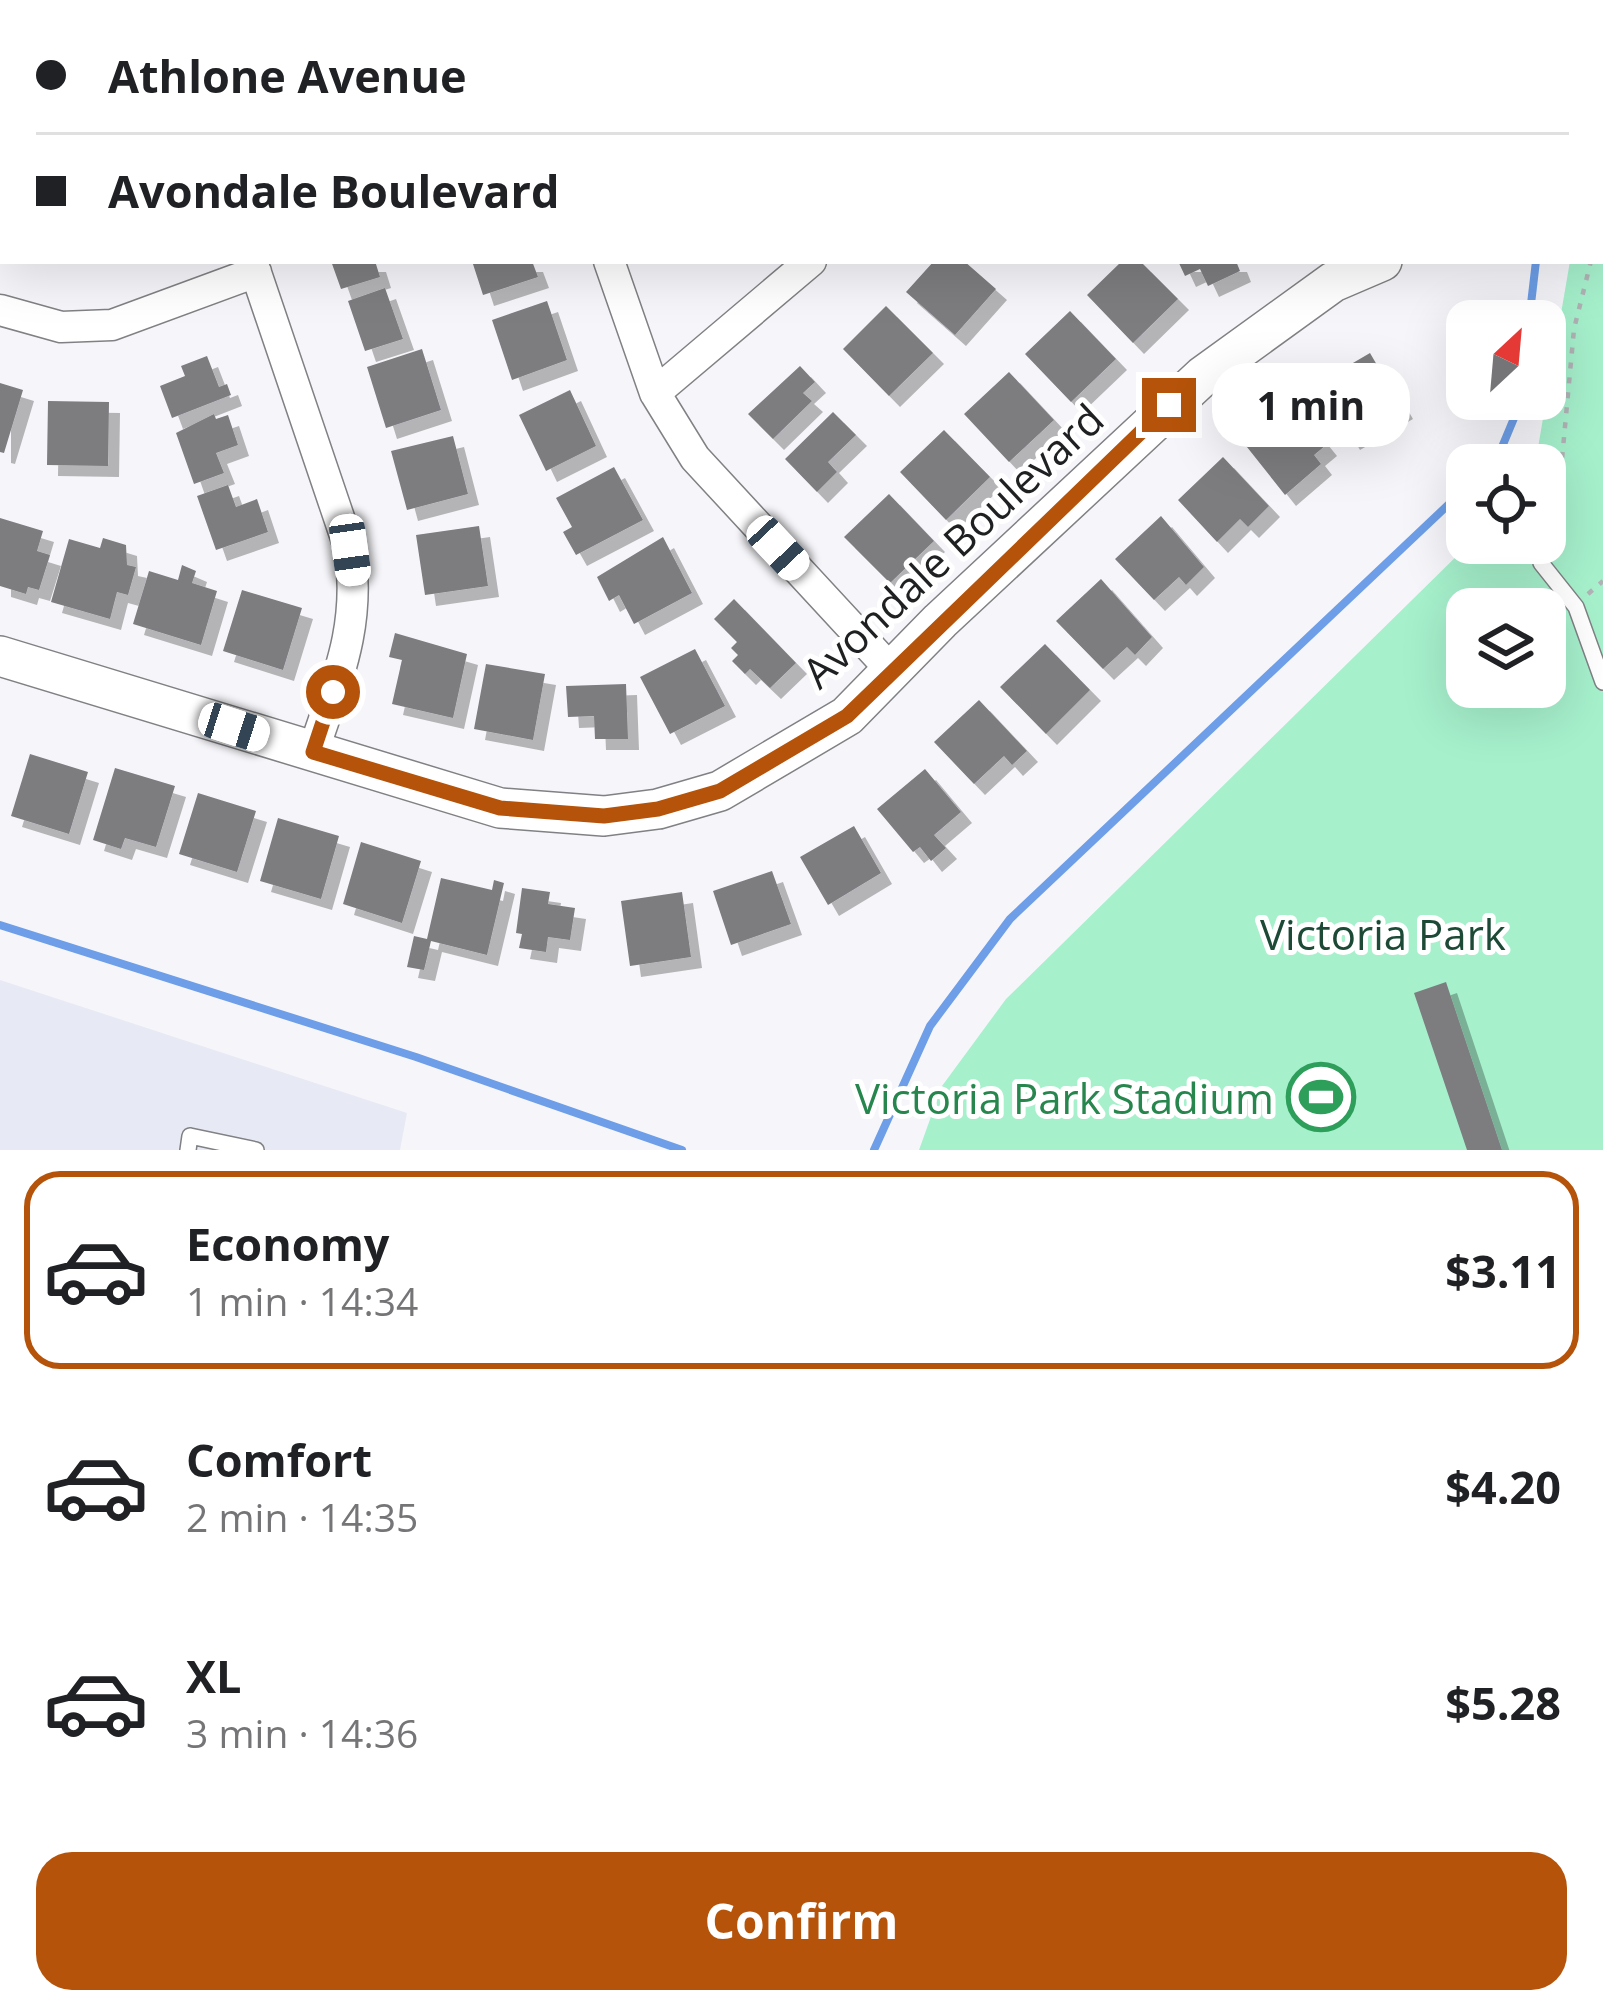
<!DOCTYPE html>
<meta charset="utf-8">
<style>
:root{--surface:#fff;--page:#f6f6f6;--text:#202124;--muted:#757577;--line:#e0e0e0;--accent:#b45309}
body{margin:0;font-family:"Open Sans",sans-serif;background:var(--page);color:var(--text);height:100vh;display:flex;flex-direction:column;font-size:45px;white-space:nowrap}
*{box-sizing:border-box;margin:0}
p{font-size:39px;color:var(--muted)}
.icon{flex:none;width:66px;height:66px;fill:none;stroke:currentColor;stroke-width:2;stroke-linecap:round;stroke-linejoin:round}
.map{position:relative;height:1150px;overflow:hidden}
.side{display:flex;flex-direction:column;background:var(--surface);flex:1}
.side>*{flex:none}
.guide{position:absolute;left:0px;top:0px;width:1605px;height:264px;box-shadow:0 12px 48px #0002;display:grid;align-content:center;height:264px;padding:0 36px;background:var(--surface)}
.needle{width:78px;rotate:26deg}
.buttons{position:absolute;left:1446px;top:300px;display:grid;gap:24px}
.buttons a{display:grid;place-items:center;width:120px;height:120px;border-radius:24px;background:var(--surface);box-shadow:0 12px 48px #0002;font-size:60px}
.end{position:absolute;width:54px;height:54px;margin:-27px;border:15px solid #b45309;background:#fff;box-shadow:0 0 0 6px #fff}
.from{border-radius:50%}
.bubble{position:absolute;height:84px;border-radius:36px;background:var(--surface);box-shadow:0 12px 48px #0002;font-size:39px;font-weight:700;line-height:84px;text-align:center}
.car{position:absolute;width:36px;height:72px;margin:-36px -18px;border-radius:15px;box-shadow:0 0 9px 3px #0007;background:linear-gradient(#fff 24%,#345 0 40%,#fff 0 76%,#345 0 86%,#fff 0)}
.guide b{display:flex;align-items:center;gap:42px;height:114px;font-size:45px}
.guide b+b{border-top:3px solid var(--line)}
.guide i{width:30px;height:30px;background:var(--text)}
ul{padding:21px 0 0;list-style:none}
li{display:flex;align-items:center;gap:36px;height:198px;margin:0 24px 18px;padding:0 12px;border:6px solid transparent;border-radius:36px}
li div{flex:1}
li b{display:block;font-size:45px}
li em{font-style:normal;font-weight:700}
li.selected{border-color:var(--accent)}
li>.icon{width:108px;height:108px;stroke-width:1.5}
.cta{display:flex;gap:24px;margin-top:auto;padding:24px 36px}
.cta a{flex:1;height:138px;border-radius:36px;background:var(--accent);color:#fff;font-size:48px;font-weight:700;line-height:138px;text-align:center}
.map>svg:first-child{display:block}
</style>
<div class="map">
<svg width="1603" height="1150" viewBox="0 0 1603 1150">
<defs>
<filter id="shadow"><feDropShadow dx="11" dy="11" stdDeviation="0" flood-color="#0004"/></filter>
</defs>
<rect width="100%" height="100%" fill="#f6f6fa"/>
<path fill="#e7e9f4" d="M 0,980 L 407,1113 L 400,1150 L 0,1150 Z"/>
<path fill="#a6f0cc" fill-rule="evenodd" d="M 1603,245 L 1603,1150 L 919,1150 L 942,1086 L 1006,999 L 1470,543 L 1545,543 L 1545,465 L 1535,465 L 1570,261 L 1602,261 ZM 1467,609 L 1545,609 L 1545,687 L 1467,687 Z"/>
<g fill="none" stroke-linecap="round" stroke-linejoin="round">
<path stroke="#6d9ee7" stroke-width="8" d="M 1512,0 L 1512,3
M 1529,321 L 1536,261
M 1488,465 L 1502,447 L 1522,399
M 0,925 L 416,1057 L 682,1150
M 874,1150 L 930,1026 L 1010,919 L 1467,487"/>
</g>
<path fill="#7d7d80" filter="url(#shadow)" d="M 331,261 L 375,261 L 380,277 L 341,289 Z
M 472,261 L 532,261 L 538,277 L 483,295 Z
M 934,261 L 964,261 L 996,289 L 955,335 L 906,292 Z
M 1122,261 L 1140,261 L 1178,299 L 1133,343 L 1087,295 Z
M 1178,261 L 1236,261 L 1240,271 L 1208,286 L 1200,269 L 1185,276 Z
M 385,288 L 403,339 L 365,351 L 348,301 Z
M 547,301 L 567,360 L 512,380 L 492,320 Z
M 886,306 L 933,353 L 889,396 L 843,349 Z
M 1070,311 L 1116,359 L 1071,402 L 1025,354 Z
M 422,349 L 441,410 L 386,428 L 367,367 Z
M 1370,353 L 1402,408 L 1349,439 L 1317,384 Z
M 207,356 L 219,387 L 227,384 L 231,395 L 172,418 L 160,386 L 185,376 L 181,366 Z
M 800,366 L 815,382 L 803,393 L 812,401 L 773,439 L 748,414 Z
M 1009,372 L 1054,420 L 1009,462 L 964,414 Z
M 0,383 L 23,390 L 4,453 L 0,452 Z
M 570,390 L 596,446 L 546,471 L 519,415 Z
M 48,401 L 109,402 L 108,466 L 47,465 Z
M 1292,403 L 1326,445 L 1314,455 L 1321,464 L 1285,495 L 1243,442 Z
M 833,412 L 856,435 L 828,462 L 837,472 L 817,492 L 785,459 Z
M 214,414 L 216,419 L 228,415 L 238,445 L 216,453 L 224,473 L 194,484 L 176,433 Z
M 944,430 L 990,477 L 946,520 L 900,472 Z
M 453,436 L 468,494 L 407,510 L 391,451 Z
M 1223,457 L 1269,506 L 1248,527 L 1240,519 L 1217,542 L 1178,500 Z
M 614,467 L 643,520 L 576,555 L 563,532 L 572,527 L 556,498 Z
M 228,485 L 236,507 L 257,499 L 268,532 L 216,550 L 197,496 Z
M 889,494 L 934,541 L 890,583 L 844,537 Z
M 1161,516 L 1204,567 L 1186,585 L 1179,577 L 1154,600 L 1115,559 Z
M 0,518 L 43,531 L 37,551 L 50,555 L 39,590 L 28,587 L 26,594 L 0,586 Z
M 479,526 L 488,586 L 425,595 L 416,535 Z
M 663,537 L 692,593 L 634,624 L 619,595 L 609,601 L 597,577 Z
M 103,538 L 126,545 L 127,565 L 136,567 L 128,595 L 117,592 L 110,619 L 51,602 L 69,539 L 100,548 Z
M 182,565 L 196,571 L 192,583 L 217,591 L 201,645 L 133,624 L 149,571 L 178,580 Z
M 1101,579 L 1152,637 L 1135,655 L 1127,647 L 1103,669 L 1056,621 Z
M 242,590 L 302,608 L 283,670 L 223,651 Z
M 734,599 L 796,663 L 770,688 L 750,669 L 745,674 L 732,661 L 738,655 L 731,648 L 737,642 L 714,619 Z
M 395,633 L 467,654 L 453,718 L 392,704 L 402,660 L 389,657 Z
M 1045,644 L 1090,690 L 1046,734 L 1000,687 Z
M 695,649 L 725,706 L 670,734 L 640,677 Z
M 486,664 L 545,674 L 533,740 L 474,729 Z
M 626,684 L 628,739 L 595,739 L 594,716 L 568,717 L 566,686 Z
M 979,700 L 1027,751 L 1012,765 L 1004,756 L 974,784 L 934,742 Z
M 30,754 L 88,772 L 69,834 L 11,816 Z
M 115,768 L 175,786 L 156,847 L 125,838 L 121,849 L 93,840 Z
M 925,769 L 961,812 L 934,835 L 946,848 L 931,861 L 920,847 L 913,852 L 877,809 Z
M 198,793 L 256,811 L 237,872 L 179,854 Z
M 278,818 L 339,836 L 321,899 L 260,881 Z
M 854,826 L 881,873 L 828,905 L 800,857 Z
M 361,842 L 421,861 L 402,923 L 343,904 Z
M 772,871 L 791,924 L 731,945 L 713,891 Z
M 441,878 L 492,890 L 494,880 L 504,883 L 487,955 L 431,941 L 424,970 L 407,967 L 414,936 L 427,939 Z
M 522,888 L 550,892 L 548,904 L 575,908 L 570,940 L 548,937 L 546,952 L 519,948 L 522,934 L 516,933 Z
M 682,892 L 691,957 L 630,966 L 621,901 Z
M 1446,982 L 1502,1150 L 1467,1150 L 1414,993 Z"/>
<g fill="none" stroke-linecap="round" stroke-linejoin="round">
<g stroke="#808184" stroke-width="18">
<path id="service" d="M 1541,563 L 1576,607 L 1603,682
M 188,1150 L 190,1136 L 256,1150"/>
</g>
<g stroke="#808184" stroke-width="33">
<path id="minor" d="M 163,0 L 164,3
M 522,0 L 523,3
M 867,0 L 868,3
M 1248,0 L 1248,3
M 252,261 L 350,550 C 361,628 337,679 313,752
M 609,261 L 655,393 L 695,458 L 892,671
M 0,310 L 61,327 L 112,325 L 256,272
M 655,393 L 811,261"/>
</g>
<g stroke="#808184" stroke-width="42">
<path id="tertiary" d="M 1602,198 L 1603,197
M 0,656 L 500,808 L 604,816 L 658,809 L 720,791 L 847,716 L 940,621 L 1203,376 L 1333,282 L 1382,261"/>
</g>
<path stroke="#b1b2b5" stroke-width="4.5" stroke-dasharray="6 9" stroke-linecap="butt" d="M 1451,0 L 1451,3
M 1602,137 L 1603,136
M 1547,546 L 1556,524 L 1574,329 L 1591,261
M 1588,594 L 1603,581"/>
<use href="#service" stroke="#fff" stroke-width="15"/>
<use href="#minor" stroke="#fff" stroke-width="30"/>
<use href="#tertiary" stroke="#fff" stroke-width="39"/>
</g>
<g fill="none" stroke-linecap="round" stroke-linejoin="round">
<path stroke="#b45309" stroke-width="15" d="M 333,692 L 313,752 L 500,808 L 604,816 L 658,809 L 720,791 L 847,716 L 1169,405"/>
</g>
<defs>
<g id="stadium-ring" transform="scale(3.45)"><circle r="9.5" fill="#fff" stroke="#2e9e5b" stroke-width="1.5"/><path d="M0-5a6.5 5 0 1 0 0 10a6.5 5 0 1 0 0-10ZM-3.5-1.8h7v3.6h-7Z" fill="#2e9e5b"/></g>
</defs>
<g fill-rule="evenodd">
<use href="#stadium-ring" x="1321" y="1097"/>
</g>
<g text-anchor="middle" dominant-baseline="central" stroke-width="10" stroke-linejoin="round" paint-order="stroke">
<g font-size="42" fill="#1f2021" stroke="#fff">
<text transform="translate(952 545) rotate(-43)">Avondale Boulevard</text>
</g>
<g font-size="42" fill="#1d4a37" stroke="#fff">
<text x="1383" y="933">Victoria Park</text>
</g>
<g font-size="42" fill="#27864d" stroke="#fff" text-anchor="end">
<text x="1274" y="1097">Victoria Park Stadium</text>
</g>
</g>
</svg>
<div class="buttons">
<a><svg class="needle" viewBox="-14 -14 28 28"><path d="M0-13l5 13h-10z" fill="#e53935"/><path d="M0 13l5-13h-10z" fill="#757577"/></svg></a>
<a><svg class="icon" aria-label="locate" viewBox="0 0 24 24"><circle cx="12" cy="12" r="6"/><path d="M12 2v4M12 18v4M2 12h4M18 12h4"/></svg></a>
<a><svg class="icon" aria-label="layers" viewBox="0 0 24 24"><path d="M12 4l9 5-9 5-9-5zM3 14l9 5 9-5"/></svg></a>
</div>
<i class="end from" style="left:333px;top:692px"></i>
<i class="end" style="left:1169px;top:405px"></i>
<div class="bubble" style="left:1212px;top:363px;width:198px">1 min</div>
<i class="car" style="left:778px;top:548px;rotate:137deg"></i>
<i class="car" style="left:350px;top:550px;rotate:172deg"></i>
<i class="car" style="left:234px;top:727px;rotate:108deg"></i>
<div class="guide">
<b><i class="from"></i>Athlone Avenue</b>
<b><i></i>Avondale Boulevard</b>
</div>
</div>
<section class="side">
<ul>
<li class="selected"><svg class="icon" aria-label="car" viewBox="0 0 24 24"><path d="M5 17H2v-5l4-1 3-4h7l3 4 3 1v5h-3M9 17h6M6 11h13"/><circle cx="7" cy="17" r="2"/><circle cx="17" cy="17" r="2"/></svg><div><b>Economy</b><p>1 min · 14:34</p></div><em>$3.11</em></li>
<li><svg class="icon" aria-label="car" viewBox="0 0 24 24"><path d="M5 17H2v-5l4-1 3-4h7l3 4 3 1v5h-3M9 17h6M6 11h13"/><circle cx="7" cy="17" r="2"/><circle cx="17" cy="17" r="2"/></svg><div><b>Comfort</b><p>2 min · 14:35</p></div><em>$4.20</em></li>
<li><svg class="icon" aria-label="car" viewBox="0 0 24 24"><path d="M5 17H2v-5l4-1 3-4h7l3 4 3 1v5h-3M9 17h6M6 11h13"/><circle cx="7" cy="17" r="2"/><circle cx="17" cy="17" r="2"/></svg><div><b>XL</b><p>3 min · 14:36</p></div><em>$5.28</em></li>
</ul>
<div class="cta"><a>Confirm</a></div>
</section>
